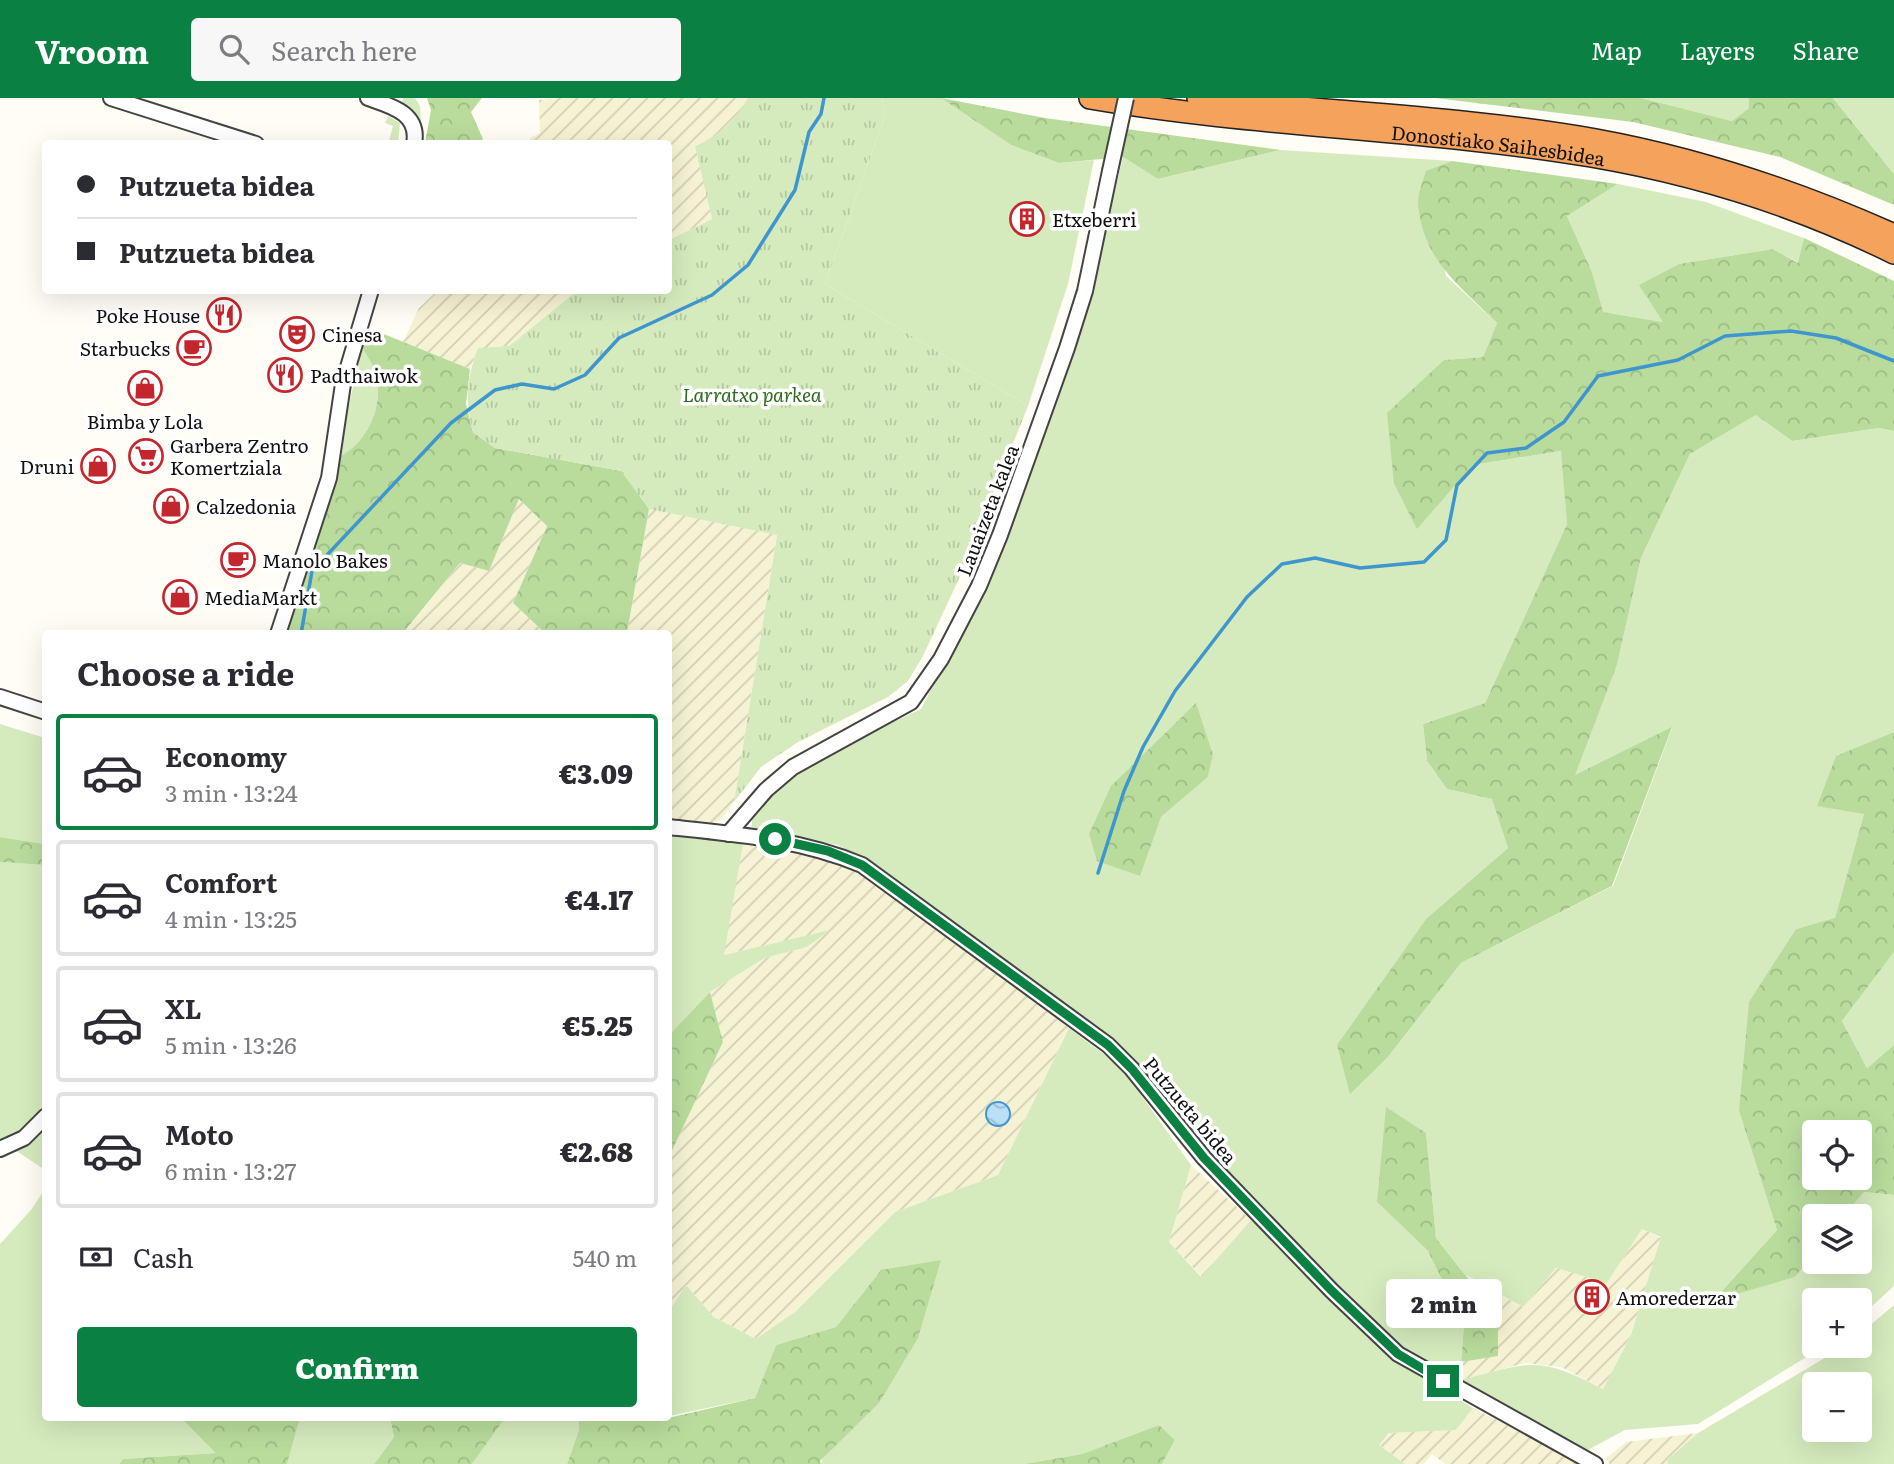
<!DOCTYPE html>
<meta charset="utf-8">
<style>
:root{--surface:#fff;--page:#f7f7f7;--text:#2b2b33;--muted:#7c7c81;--line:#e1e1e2;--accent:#0b8043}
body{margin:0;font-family:Literata,serif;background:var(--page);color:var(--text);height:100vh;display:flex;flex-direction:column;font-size:26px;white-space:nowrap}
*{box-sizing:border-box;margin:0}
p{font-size:23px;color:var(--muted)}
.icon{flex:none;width:38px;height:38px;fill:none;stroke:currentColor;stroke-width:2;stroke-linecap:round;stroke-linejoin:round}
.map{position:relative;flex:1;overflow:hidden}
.details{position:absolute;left:42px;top:532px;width:630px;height:791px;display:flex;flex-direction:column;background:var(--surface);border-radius:7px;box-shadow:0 7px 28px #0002}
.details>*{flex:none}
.top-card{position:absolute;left:42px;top:42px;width:630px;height:154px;border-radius:7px;box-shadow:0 7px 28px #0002;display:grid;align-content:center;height:154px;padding:0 35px;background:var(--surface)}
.tools{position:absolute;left:1802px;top:1022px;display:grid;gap:14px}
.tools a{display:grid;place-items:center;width:70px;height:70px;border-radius:7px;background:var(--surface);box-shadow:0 7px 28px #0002;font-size:35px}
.end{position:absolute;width:32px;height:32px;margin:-16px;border:9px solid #0b8043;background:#fff;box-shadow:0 0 0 4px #fff}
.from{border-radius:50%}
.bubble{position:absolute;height:49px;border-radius:7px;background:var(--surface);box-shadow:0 7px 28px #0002;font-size:23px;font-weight:800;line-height:49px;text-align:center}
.top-card b{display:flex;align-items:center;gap:24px;height:66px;font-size:26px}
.top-card b+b{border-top:2px solid var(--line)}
.top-card i{width:18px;height:18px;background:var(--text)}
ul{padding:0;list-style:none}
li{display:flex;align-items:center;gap:21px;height:116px;margin:0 14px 10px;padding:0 21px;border:4px solid var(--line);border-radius:7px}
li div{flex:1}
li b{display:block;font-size:26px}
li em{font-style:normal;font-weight:800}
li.current{border-color:var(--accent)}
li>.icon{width:63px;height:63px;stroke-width:1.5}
h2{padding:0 35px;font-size:32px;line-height:84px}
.pay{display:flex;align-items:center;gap:18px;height:77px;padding:0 35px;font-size:26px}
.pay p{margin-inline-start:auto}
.action{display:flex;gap:14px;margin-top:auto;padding:14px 35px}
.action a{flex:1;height:80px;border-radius:7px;background:var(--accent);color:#fff;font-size:28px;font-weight:800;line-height:80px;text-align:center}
header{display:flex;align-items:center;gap:42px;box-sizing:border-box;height:98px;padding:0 35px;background:var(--accent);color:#fff}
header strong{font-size:33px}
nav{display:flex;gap:38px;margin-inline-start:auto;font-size:24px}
.search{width:490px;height:63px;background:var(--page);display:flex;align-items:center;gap:18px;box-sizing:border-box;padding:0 24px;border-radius:7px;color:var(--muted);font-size:26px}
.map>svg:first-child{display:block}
</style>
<header>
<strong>Vroom</strong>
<div class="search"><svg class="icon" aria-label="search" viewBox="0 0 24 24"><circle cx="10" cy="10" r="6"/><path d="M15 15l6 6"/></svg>Search here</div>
<nav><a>Map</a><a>Layers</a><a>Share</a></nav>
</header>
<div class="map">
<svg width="1894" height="1366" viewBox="0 0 1894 1366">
<defs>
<pattern id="farmland-furrows" width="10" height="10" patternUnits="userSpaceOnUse" patternTransform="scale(1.75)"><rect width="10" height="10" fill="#f6f3d4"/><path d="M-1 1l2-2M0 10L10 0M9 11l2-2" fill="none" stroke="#d2cfb5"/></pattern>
<pattern id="forest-crowns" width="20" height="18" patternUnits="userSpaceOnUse" patternTransform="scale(1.75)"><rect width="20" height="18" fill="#b9dc9c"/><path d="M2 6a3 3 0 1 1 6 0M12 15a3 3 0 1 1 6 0" fill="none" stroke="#9ebc85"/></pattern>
<pattern id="park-tufts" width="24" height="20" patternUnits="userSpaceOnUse" patternTransform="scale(1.75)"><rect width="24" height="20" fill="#d5ebbd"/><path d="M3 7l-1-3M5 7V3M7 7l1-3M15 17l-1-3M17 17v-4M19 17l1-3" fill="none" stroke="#b6c8a1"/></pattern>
<pattern id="water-waves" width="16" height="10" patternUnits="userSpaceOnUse" patternTransform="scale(1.75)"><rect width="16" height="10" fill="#b9e0f7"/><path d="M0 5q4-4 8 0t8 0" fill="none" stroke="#9ebfd3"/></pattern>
</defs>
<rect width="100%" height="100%" fill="#fffdf5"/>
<path fill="url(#farmland-furrows)" d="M 558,0 L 748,0 L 735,24 L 715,39 L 696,48 L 712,121 L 669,142 L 668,46 L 530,46 L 530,40 L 540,35 L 539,2 Z
M 444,193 L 577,193 L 509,248 L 478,251 L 470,271 L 403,244 L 419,210 L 434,196 Z
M 519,401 L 547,428 L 513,505 L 545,535 L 403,536 L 460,465 L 489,473 Z
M 649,411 L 777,436 L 734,704 L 721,722 L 713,725 L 669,722 L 668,536 L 627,536 Z
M 743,746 L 799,754 L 859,773 L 1069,930 L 998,1077 L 895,1114 L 795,1215 L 756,1241 L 714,1219 L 686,1187 L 669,1213 L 669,1059 L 723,944 L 710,894 L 765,860 L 807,849 L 828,833 L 723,857 Z
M 1191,1067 L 1251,1122 L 1202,1179 L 1169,1144 Z
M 1642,1131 L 1661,1140 L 1631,1237 L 1603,1291 L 1561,1269 L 1525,1265 L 1461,1282 L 1461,1264 L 1498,1257 L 1498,1218 L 1465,1176 L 1523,1209 L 1556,1170 L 1607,1185 Z
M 1473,1310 L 1541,1344 L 1582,1366 L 1445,1366 L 1432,1356 L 1424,1366 L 1405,1366 L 1379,1347 L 1390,1335 L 1456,1332 Z
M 1698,1335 L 1667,1362 L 1668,1366 L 1610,1366 L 1605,1361 L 1626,1344 Z"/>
<path fill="#d5ebbd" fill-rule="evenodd" d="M 390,0 L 402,3 L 404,0 L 415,0 L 420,8 L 421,25 L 418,25 L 410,10 Z
M 882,0 L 941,0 L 1011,47 L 1059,65 L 1094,62 L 1068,186 L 1028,308 L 825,186 L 885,18 Z
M 1641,0 L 1749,0 L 1749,10 L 1732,23 Z
M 1833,0 L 1894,0 L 1894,76 Z
M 388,18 L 400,25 L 398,45 L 389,43 L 393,28 L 385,25 Z
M 1281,52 L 1452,63 L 1426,74 L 1446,178 L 1497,225 L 1483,259 L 1444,262 L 1394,386 L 1417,430 L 1473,367 L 1562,353 L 1567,426 L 1485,605 L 1423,626 L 1427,663 L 1447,691 L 1493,701 L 1508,750 L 1427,820 L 1350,995 L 1388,959 L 1461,865 L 1613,788 L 1672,630 L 1574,678 L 1617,567 L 1641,460 L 1690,356 L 1756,317 L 1792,343 L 1879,330 L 1894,333 L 1894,634 L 1836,659 L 1864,716 L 1835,821 L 1796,831 L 1739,1013 L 1777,1132 L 1714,1202 L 1795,1179 L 1815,1155 L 1815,1164 L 1860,1164 L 1860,1118 L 1844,1118 L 1864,1094 L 1894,1097 L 1894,1188 L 1860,1219 L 1860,1202 L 1815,1202 L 1815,1248 L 1824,1248 L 1698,1326 L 1625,1332 L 1586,1353 L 1470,1294 L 1461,1282 C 1530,1264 1538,1257 1603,1291 L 1631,1237 L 1661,1139 L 1642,1131 L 1607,1185 L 1556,1170 L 1523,1209 L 1465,1176 L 1436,1140 L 1426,1035 L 1377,1104 L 1428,1153 L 1464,1227 L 1461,1264 L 1441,1275 L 1409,1256 L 1359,1214 L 1155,994 L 1124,955 L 863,760 L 837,747 L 764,734 L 752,729 L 752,714 L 807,665 L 921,611 L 993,474 L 1086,212 L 1123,59 L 1158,81 ZM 1213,656 L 1208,679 L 1161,719 Z
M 1618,86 L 1706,104 L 1804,140 L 1799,165 L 1773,151 L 1679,166 L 1640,187 L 1664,224 L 1602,214 L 1592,174 L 1567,118 Z
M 362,249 C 366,257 374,266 376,274 C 384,308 368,345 337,360 Z
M 0,626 L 45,640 L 45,746 L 0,739 Z
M 669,735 L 743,746 L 724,857 L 830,832 L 807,849 L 765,860 L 710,894 L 669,937 Z
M 0,764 L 45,767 L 45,1072 L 0,1042 Z
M 1894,854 L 1894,947 L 1867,970 L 1842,923 Z
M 1069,930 L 1121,969 L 1191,1067 L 1169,1144 L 1201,1179 L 1251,1122 L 1398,1263 L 1473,1310 L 1456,1332 L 1389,1335 L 1379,1347 L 1405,1366 L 1162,1366 L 1175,1342 L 1159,1327 L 1082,1356 L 1024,1366 L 821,1366 L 881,1172 L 836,1229 L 776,1247 L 755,1300 L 669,1318 L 669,1213 L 686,1187 L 714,1219 L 756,1241 L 795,1214 L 895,1114 L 998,1077 Z
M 45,1091 L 46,1320 L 181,1320 L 217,1355 L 123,1361 L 119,1366 L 0,1366 L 0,1146 L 31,1112 Z
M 1894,1207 L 1894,1366 L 1668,1366 L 1667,1362 L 1698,1335 L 1845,1248 L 1860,1248 L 1860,1236 ZM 1815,1286 L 1860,1286 L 1860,1332 L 1815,1332 Z
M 300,1320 L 390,1320 L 394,1339 L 374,1366 L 287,1366 Z
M 505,1320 L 579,1320 L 579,1332 L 567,1366 L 472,1366 Z"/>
<path fill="url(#forest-crowns)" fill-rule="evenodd" d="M 427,0 L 482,0 L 471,14 L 483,41 L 477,45 L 425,45 L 431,12 Z
M 941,0 L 1045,20 L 1281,52 L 1158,81 L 1123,59 L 1059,65 L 1011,47 Z
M 1435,0 L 1641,0 L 1732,23 L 1749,10 L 1749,0 L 1833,0 L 1894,76 L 1894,107 L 1780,59 L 1633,24 Z
M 1452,63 L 1618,86 L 1567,118 L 1592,174 L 1603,214 L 1663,224 L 1639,187 L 1679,166 L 1773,151 L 1798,165 L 1804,140 L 1894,183 L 1894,333 L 1879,330 L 1792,343 L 1756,317 L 1690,356 L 1641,460 L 1617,567 L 1575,677 L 1672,629 L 1612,788 L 1461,865 L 1388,959 L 1350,996 L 1337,947 L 1427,820 L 1508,750 L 1492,701 L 1447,691 L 1427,663 L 1423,626 L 1485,605 L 1567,426 L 1561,353 L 1473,367 L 1417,431 L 1394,386 L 1387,315 L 1444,262 L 1483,259 L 1497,225 C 1461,189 1422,162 1418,105 C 1418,95 1423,83 1426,73 Z
M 369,230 L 470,271 L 466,306 L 473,334 L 495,350 L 622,373 L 649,411 L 627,535 L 545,535 L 513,505 L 547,428 L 519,401 L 489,473 L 460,465 L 403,535 L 287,536 L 337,360 C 368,345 384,308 376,274 C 373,266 366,257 362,249 Z
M 1196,605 L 1213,657 L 1208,679 L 1161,719 L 1140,778 L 1097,763 L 1089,736 L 1111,688 Z
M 1894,634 L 1894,854 L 1842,923 L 1867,970 L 1894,947 L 1894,1097 L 1864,1094 L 1844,1118 L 1815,1118 L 1815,1155 L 1795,1179 L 1713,1203 L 1777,1132 L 1739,1013 L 1749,904 L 1796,831 L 1835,820 L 1864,716 L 1817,708 L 1836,658 ZM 1815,1034 L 1860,1034 L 1860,1080 L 1815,1080 Z
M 0,739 L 45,746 L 45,767 L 0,764 Z
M 710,894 L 723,944 L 669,1059 L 669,937 Z
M 1386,1009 L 1426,1035 L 1436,1140 L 1498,1218 L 1498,1258 L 1461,1264 L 1464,1227 L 1428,1153 L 1377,1104 Z
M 941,1162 L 918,1240 L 879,1305 L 820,1363 L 821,1366 L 567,1366 L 579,1332 L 579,1320 L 668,1320 L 755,1300 L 776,1247 L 836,1229 L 881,1172 Z
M 181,1320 L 300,1320 L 287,1366 L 119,1366 L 123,1361 L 216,1355 Z
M 390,1320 L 505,1320 L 472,1366 L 374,1366 L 394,1339 Z
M 1159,1327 L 1175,1342 L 1162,1366 L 1024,1366 L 1082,1356 Z"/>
<path fill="url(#park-tufts)" d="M 748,0 L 882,0 L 885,18 L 825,186 L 1028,308 L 957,485 L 923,558 L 908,583 L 888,599 L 798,644 L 761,669 L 734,704 L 777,437 L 649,411 L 621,373 L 495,350 L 473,334 C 465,302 466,282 478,250 L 509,248 L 577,193 L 668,192 L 669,142 L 712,121 L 695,48 C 721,37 734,24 748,0 Z"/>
<path fill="url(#water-waves)" stroke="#3f96cf" stroke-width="2" d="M986 1016a12 12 0 1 1 24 0a12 12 0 1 1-24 0Z"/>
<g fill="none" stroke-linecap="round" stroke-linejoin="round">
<path stroke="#3f96cf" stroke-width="3.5" d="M 301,536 L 312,473 L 451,325 L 495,292 L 522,286 L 554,291 L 585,277 L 619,240 L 712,197 L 748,167 L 795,92 L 809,34 L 821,16 L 824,0
M 1098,775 L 1124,693 L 1143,649 L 1175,593 L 1247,499 L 1282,466 L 1315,460 L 1360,470 L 1424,464 L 1446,442 L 1457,387 L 1487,355 L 1526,350 L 1564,324 L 1598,278 L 1678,262 L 1725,238 L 1791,233 L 1836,240 L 1894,263"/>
<g stroke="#444" stroke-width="18">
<path id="minor" d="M 111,0 L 256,46
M 368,0 C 391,8 420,15 414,46
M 278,536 L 329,380 L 343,286 L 371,192
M 0,599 L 46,614
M 668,729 C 735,736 800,741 862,767 L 1108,947 L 1132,971 L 1204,1060 L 1332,1193 L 1398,1256 L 1595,1366
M 728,736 L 766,692 L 793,669 L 911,604 L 941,561 L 979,488 L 1000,437 L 1067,250 L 1085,193 L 1110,73
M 0,1051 L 24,1040 L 46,1018"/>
</g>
<g stroke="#222" stroke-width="24">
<g id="highway">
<path id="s1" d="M 1090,0 C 1256,29 1425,30 1591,58 C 1696,76 1799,108 1894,155"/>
<path d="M 1198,0 C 1330,15 1465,19 1596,42 C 1700,61 1798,94 1894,137"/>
</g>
</g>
<use href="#minor" stroke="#fff" stroke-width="14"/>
<use href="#highway" stroke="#f5a25d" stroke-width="21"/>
<g stroke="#444" stroke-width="18" stroke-linecap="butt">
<path id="minor-bridge" d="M 1110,73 L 1126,0"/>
</g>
<use href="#minor-bridge" stroke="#fff" stroke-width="14"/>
</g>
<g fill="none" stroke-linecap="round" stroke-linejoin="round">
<path stroke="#0b8043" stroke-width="9" d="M 775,741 L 828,753 L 862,767 L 1108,947 L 1132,971 L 1204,1060 L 1332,1193 L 1398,1256 L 1443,1283"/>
</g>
<defs>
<g id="building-ring" transform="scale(1.75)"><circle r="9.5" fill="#fff" stroke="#c4262e" stroke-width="1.5"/><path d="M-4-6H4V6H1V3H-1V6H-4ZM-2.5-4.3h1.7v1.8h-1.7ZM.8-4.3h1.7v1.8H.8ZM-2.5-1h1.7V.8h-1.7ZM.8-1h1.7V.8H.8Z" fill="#c4262e"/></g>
<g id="restaurant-ring" transform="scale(1.75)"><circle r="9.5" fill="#fff" stroke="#c4262e" stroke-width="1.5"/><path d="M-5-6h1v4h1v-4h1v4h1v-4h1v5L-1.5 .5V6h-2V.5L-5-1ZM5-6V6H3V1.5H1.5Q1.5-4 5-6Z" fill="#c4262e"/></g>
<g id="theatre-ring" transform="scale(1.75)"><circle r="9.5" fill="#fff" stroke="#c4262e" stroke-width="1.5"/><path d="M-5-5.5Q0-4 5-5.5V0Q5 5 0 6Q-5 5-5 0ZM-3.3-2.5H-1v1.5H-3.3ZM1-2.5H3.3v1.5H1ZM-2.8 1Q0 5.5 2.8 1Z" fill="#c4262e"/></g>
<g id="cafe-ring" transform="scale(1.75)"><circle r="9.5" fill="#fff" stroke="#c4262e" stroke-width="1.5"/><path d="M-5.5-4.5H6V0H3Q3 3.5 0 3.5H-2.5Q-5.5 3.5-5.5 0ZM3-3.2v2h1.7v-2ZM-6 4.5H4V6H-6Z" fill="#c4262e"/></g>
<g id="shop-ring" transform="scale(1.75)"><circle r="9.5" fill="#fff" stroke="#c4262e" stroke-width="1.5"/><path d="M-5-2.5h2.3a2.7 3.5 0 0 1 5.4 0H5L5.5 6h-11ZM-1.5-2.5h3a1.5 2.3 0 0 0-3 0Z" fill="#c4262e"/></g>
<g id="supermarket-ring" transform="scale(1.75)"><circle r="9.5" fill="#fff" stroke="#c4262e" stroke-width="1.5"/><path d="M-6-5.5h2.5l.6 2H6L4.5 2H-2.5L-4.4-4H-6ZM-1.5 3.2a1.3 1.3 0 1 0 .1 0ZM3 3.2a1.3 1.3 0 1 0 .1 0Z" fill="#c4262e"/></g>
</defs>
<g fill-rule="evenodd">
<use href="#building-ring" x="1027" y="121"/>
<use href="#restaurant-ring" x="224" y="217"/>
<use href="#theatre-ring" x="297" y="236"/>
<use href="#cafe-ring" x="194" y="250"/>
<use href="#restaurant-ring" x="285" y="277"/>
<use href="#shop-ring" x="145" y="290"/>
<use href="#supermarket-ring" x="146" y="358"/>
<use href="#shop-ring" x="98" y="368"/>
<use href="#shop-ring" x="171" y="408"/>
<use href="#cafe-ring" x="238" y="462"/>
<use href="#shop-ring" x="180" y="499"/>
<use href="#building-ring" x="1592" y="1199"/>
</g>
<g text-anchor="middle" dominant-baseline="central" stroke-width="7" stroke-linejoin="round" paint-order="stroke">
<g font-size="19" fill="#111" stroke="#fff">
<text stroke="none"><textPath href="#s1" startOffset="411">Donostiako Saihesbidea</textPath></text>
<text transform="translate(987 412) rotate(-69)">Lauaizeta kalea</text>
<text transform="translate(1191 1012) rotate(50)">Putzueta bidea</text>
</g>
<g font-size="19" fill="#111" stroke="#fff" text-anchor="start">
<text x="1052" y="121">Etxeberri</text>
<text x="200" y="217" text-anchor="end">Poke House</text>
<text x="322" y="236">Cinesa</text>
<text x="170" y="250" text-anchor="end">Starbucks</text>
<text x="310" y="277">Padthaiwok</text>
<text x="145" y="323" text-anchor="middle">Bimba y Lola</text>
<text x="170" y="347">Garbera Zentro<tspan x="170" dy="22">Komertziala</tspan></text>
<text x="74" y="368" text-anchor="end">Druni</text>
<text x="196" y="408">Calzedonia</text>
<text x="262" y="462">Manolo Bakes</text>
<text x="204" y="499">MediaMarkt</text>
<text x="1616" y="1199">Amorederzar</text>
</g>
<g font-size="19" font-style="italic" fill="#2f6b1f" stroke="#fff">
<text x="752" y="296">Larratxo parkea</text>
</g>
</g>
</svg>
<div class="tools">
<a><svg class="icon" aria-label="locate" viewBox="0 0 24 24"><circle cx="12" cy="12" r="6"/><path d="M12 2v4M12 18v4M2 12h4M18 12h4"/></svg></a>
<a><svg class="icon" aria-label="layers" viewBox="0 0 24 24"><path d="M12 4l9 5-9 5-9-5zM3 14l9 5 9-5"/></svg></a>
<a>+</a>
<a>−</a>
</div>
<i class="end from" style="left:775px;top:741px"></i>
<i class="end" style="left:1443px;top:1283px"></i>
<div class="bubble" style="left:1386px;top:1181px;width:116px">2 min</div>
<div class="top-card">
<b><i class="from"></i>Putzueta bidea</b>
<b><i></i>Putzueta bidea</b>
</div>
<section class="details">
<h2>Choose a ride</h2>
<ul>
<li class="current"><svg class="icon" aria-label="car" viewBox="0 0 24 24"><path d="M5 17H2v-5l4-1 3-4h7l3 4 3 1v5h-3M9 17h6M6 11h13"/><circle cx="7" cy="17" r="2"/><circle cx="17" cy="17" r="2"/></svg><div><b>Economy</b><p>3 min · 13:24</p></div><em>€3.09</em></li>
<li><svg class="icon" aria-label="car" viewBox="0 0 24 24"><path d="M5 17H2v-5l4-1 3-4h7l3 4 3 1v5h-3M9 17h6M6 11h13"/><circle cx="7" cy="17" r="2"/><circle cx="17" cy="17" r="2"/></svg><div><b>Comfort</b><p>4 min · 13:25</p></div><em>€4.17</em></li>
<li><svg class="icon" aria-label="car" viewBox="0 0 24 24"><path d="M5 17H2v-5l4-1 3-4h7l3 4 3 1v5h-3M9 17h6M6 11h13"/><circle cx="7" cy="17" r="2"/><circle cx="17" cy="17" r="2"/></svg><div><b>XL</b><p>5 min · 13:26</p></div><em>€5.25</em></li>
<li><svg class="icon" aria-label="car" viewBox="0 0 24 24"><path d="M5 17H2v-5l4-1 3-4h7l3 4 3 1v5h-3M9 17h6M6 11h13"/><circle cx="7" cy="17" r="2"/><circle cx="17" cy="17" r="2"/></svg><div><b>Moto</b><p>6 min · 13:27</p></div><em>€2.68</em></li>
</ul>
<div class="pay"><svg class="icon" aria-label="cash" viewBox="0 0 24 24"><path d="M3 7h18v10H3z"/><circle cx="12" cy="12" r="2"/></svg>Cash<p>540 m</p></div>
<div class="action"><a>Confirm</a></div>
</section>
</div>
